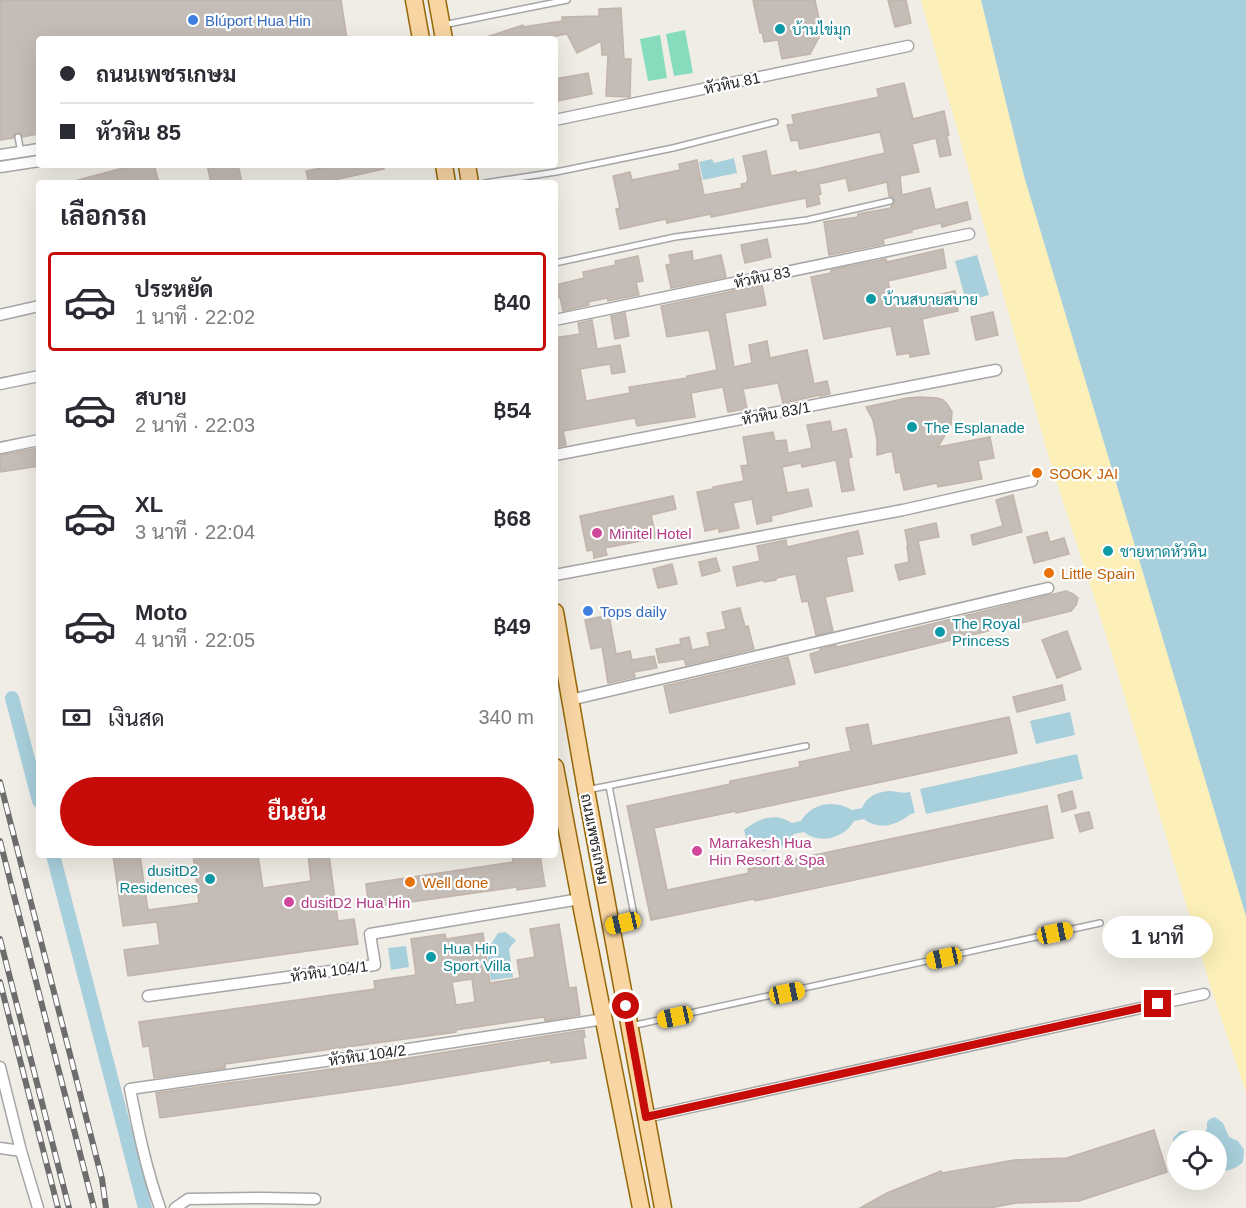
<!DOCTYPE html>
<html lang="th">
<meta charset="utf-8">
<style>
:root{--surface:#fff;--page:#f2f2f3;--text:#2b2b33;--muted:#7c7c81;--line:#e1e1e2;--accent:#c70b08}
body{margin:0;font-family:Arial,Sarabun,sans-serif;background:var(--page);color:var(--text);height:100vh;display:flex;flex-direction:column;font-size:22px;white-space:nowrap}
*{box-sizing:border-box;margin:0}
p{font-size:20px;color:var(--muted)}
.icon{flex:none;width:33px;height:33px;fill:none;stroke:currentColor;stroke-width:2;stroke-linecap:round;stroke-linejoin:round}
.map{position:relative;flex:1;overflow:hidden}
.side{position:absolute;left:36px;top:180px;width:522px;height:678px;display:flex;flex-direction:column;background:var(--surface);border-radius:6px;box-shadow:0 6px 24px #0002}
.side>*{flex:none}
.guide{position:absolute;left:36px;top:36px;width:522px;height:132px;border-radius:6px;box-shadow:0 6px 24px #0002;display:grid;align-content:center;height:132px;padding:0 24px;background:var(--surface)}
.controls{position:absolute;left:1167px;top:1130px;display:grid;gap:12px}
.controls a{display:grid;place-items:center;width:60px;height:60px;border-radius:50%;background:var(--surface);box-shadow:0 6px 24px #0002;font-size:30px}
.end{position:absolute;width:27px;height:27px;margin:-14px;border:8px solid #c70b08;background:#fff;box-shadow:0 0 0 3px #fff}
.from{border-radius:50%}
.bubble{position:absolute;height:42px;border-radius:21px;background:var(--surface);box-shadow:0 6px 24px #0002;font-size:20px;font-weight:600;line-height:42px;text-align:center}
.car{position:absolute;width:18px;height:36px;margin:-18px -9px;border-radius:8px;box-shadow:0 0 4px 2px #0007;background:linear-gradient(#f5c518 24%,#345 0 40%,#f5c518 0 76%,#345 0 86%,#f5c518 0)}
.guide b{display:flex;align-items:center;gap:21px;height:57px;font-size:22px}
.guide b+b{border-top:2px solid var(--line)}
.guide i{width:15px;height:15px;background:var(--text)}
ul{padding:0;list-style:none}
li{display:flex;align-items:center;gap:18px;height:99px;margin:0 12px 9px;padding:0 12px;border:3px solid transparent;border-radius:6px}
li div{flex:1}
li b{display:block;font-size:22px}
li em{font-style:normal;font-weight:600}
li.current{border-color:var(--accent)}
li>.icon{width:54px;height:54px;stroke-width:1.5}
h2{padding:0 24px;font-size:27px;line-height:72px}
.pay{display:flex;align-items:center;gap:15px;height:66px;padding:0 24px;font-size:22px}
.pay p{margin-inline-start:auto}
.action{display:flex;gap:12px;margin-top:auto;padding:12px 24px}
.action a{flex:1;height:69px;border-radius:36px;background:var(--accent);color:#fff;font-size:24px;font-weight:600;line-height:69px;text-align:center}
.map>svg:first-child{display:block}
</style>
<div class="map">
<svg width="1246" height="1208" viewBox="0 0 1246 1208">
<rect width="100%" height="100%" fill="#f0ede6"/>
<path fill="#fcf0b8" d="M 921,0 L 981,0 L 1024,176 L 1246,916 L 1246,1093 L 1211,988 L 1109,644 L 1049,458 Z"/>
<path fill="#87dcbd" d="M 685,30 L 693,73 L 674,76 L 666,34 Z
M 660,35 L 667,78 L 648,81 L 640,39 Z"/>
<path fill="#a8cfdc" d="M 981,0 L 1246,0 L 1246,916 L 1024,176 Z
M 734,158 L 737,173 L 703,180 L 699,162 L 712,159 L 714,163 Z
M 977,255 L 989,295 L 966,301 L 955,261 Z
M 1070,712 L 1075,735 L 1036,744 L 1030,721 Z
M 1077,754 L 1083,779 L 926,814 L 920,789 Z
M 888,791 C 895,791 903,794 910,792 L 915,813 C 909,814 907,817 902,820 C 890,827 875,828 864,819 L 854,821 C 844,838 820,845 804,832 L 794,834 C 785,851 765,853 749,848 L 744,830 C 758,818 776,812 792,823 L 801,821 C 811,803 835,799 852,810 L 862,808 C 867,796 876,793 888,791 Z
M 505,932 L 516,940 L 509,949 L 513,977 L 491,980 L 487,950 L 498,933 Z
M 406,946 L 409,967 L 391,970 L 388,948 Z
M 1215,1117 L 1223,1123 L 1229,1137 L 1238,1141 L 1244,1150 L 1243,1162 C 1236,1169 1226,1173 1217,1169 L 1216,1140 L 1178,1140 L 1177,1154 L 1174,1146 L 1173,1138 L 1180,1131 L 1205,1131 L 1207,1129 L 1207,1122 L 1210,1119 Z"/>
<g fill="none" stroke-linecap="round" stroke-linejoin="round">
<path stroke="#a8cfdc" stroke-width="14" d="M 12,698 L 39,801
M 53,855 L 145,1208"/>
</g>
<path fill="#c4bcb6" stroke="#c1b4a9" stroke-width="1.5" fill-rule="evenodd" d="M 0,0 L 341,0 L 347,39 L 39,39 L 39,134 L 23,137 L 21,133 L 18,132 L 14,134 L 13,138 L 0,140 Z
M 753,0 L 815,0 L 822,32 L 810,54 L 782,59 L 778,40 L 764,42 L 762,32 L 760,33 Z
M 888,0 L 906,0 L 911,23 L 895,27 Z
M 621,8 L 624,59 L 631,59 L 630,97 L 606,96 L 608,55 L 602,55 L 601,41 L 577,53 L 567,34 L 538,39 L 488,39 L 487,37 L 523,25 L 523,27 L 562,21 L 562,17 L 599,16 L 599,9 Z
M 588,73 L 592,94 L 557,101 L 555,89 L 555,79 Z
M 904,83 L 913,119 L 944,111 L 949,135 L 947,136 L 951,155 L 940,157 L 936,138 L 912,144 L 919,172 L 900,176 L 902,195 L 930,188 L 935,210 L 967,202 L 971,219 L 942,227 L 941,223 L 911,230 L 912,232 L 883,239 L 884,244 L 829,255 L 824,222 L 858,217 L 858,214 L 891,208 L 891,206 L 895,202 L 893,197 L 889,196 L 887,182 L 849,191 L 846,178 L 819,184 L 821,194 L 818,195 L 820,204 L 807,207 L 806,198 L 711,217 L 711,214 L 667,223 L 666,219 L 620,229 L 616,209 L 620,208 L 613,176 L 630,172 L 632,180 L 680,170 L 679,164 L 697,160 L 704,195 L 742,188 L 741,184 L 747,183 L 747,181 L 748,180 L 743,156 L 766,151 L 771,176 L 796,171 L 796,173 L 816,169 L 885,153 L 880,132 L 800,149 L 798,140 L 791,141 L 787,125 L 794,124 L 792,115 L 879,97 L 877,89 Z
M 134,165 L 154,165 L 159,183 L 78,183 L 78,180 Z
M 207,165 L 238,165 L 242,183 L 211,183 Z
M 336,165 L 384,165 L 384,169 L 334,180 L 334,183 L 309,183 L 306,171 Z
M 767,239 L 771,257 L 745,263 L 741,245 Z
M 943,249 L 946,268 L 888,281 L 893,305 L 955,291 L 958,311 L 922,319 L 929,354 L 910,357 L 910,353 L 897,355 L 891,326 L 824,339 L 811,277 L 831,273 L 831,270 L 886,259 L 887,262 Z
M 692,251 L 693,261 L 721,255 L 726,277 L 671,288 L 666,265 L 671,264 L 669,255 Z
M 638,256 L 643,281 L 636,282 L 639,295 L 608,301 L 607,298 L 588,302 L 589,305 L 563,311 L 560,297 L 555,298 L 555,285 L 584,278 L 583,272 L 616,265 L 615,261 Z
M 762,285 L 766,305 L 725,313 L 734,367 L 752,363 L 749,345 L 767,341 L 770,358 L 807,350 L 814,384 L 827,381 L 830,394 L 820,396 L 820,395 L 783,403 L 778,383 L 743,389 L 747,409 L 728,412 L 723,387 L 691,393 L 695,417 L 637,426 L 635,418 L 563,431 L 566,445 L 555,447 L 555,338 L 580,334 L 578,323 L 592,320 L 597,349 L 620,345 L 625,372 L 612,374 L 610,364 L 580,369 L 586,401 L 630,393 L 629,387 L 687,378 L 687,376 L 717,370 L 709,330 L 667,337 L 661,306 Z
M 993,312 L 998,335 L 976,340 L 971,317 Z
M 625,313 L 629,336 L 615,339 L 611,316 Z
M 920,397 L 937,398 L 943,400 L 947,404 L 952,412 L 951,425 L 938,447 L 990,437 L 994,458 L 978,461 L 982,479 L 938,487 L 937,483 L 904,490 L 900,472 L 896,473 L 892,451 L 877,455 L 877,440 L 873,420 L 866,407 L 907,398 Z
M 830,421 L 832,432 L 846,429 L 852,457 L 848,458 L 854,490 L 842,492 L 836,460 L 802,467 L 801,463 L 782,467 L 787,493 L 808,489 L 812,506 L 771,516 L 772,521 L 757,524 L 752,499 L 733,503 L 739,528 L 719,532 L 719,528 L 705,531 L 697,492 L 713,489 L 713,487 L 744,481 L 741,466 L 748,465 L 743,437 L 773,432 L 775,441 L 786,440 L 788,453 L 812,448 L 807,425 Z
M 39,448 L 39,466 L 0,472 L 0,455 Z
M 1013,495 L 1022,532 L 973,545 L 971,535 L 1003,526 L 996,500 Z
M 673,496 L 676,509 L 651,515 L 656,538 L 605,548 L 607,555 L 594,558 L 593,550 L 587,551 L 580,516 Z
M 936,523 L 939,537 L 918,541 L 925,574 L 899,580 L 895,565 L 909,562 L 907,546 L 908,546 L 905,530 Z
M 858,531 L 863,554 L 846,557 L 853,591 L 825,597 L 833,631 L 816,635 L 808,601 L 802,602 L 796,574 L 776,578 L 776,580 L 764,582 L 763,580 L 737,586 L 733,567 L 760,561 L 757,546 L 786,540 L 787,547 Z
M 1047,532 L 1050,542 L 1064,538 L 1069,554 L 1034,563 L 1027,537 Z
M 716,558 L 720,571 L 702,576 L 699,562 Z
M 672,564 L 677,584 L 658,588 L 653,569 Z
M 1066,591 L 1073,594 L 1078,598 L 1076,605 L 1071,611 L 815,673 L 810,654 L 820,651 L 820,649 L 836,645 L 837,647 Z
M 740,608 L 745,627 L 748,626 L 754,649 L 686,665 L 684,659 L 659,663 L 656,649 L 681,644 L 680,639 L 689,637 L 692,650 L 710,646 L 707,633 L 726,629 L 722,612 Z
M 609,615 L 616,654 L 630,651 L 632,660 L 654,656 L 657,668 L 634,672 L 635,677 L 608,683 L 602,647 L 591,649 L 585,620 Z
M 1067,631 L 1081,669 L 1057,678 L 1042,640 Z
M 788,657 L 795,684 L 670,713 L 664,686 Z
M 1062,685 L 1065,700 L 1017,712 L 1013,697 Z
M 1009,717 L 1017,753 L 736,813 L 736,811 L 654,828 L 667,890 L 749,873 L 748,869 L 1047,806 L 1053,838 L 755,901 L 754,899 L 651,920 L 627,806 L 730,784 L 730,781 L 800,767 L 799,762 L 851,751 L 846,728 L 868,724 L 872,746 Z
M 1072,791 L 1076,808 L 1062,812 L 1058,795 Z
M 1089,812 L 1093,828 L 1080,832 L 1075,815 Z
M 113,855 L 140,855 L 148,910 L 199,903 L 193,855 L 258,855 L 263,888 L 311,881 L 308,855 L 329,855 L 338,921 L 354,919 L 358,944 L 128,976 L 124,950 L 160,945 L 157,922 L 123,926 Z
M 512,855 L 540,855 L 545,886 L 517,890 L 517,887 L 369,908 L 366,884 L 513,862 Z
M 559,924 L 569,988 L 576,987 L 580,1015 L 545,1021 L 544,1017 L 456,1030 L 456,1032 L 303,1053 L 225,1064 L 225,1068 L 154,1078 L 149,1046 L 143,1047 L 139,1022 L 375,989 L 374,981 L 416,975 L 411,939 L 445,934 L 446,939 L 483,933 L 490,983 L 520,978 L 517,960 L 535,957 L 530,929 ZM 472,979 L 475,1002 L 456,1005 L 452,982 Z
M 584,1030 L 585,1037 L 583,1038 L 586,1058 L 551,1063 L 551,1060 L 397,1085 L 160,1118 L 156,1093 L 383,1062 Z
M 1154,1130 L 1167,1172 L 1079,1201 L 1016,1203 L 990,1208 L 860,1208 L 887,1193 L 941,1171 L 942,1173 L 1014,1160 L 1067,1158 Z"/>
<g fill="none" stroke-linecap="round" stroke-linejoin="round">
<g stroke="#a6a6a6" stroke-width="8">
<path id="service" d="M 443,25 L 567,0
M 18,137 L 21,152
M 485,183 L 556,172 L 673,148 L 775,122
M 555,263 L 675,237 L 807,220 L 890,201
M 609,786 L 635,920 L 613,925
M 587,790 L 806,746
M 631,1026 L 1100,923"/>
</g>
<g stroke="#a6a6a6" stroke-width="13">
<path id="minor" d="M 555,120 L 908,46
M 0,155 L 39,149
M 0,167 L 39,161
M 0,315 L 39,306
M 555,320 L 969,234
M 0,384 L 39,376
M 0,448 L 39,440
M 555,455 L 996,370
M 555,575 L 903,510 L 1032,481
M 570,700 L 1048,588
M 148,996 L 375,965 L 370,934 L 580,899
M 0,1067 L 21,1151 L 38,1208
M 646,1117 L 1204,994
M 0,1148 L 21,1151
M 160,1208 C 146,1169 138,1129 130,1089 L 382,1053 L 604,1019
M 175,1208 L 188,1199 L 263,1198 L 315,1199"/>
</g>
<g stroke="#956806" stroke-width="19">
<path id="primary" d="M 414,0 L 421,39
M 437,0 L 444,39
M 444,165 L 447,183
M 467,165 L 470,183
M 555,612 L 586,790 L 663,1208
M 555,767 L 580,899 L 641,1208"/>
</g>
<use href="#service" stroke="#fff" stroke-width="5"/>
<use href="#minor" stroke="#fff" stroke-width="10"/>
<use href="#primary" stroke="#f8d5a3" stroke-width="16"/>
<g stroke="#6d6d6d" stroke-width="6">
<path id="rail" d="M 0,782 L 102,1179 L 106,1208
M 0,841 L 94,1208
M 0,939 L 69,1208
M 0,982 L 58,1208"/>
</g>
<use href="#rail" stroke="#fff" stroke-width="4" stroke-dasharray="11" stroke-linecap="butt"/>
</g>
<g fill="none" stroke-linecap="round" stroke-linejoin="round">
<path stroke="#c70b08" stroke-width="8" d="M 626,1006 L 646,1117 L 1158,1004"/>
</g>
<g fill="#3f7fe0" stroke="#fff" stroke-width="2">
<circle cx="193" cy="20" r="6"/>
<circle cx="588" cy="611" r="6"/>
</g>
<g fill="#0f9aa8" stroke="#fff" stroke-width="2">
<circle cx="780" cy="29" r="6"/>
<circle cx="871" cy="299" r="6"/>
<circle cx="912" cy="427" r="6"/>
<circle cx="1108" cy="551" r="6"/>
<circle cx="940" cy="632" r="6"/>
<circle cx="210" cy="879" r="6"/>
<circle cx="431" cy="957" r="6"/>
</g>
<g fill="#e8710a" stroke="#fff" stroke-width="2">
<circle cx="1037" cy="473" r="6"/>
<circle cx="1049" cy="573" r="6"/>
<circle cx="410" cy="882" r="6"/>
</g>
<g fill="#d1479c" stroke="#fff" stroke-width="2">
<circle cx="597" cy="533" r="6"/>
<circle cx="697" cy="851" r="6"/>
<circle cx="289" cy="902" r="6"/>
</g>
<g text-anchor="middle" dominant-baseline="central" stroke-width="4.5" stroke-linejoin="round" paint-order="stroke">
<g font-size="15" fill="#366cbe" stroke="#fff" text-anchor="start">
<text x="205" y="20">Blúport Hua Hin</text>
<text x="600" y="611">Tops daily</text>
</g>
<g font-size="15" fill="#0d838f" stroke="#fff" text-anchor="start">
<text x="792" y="29">บ้านไข่มุก</text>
<text x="883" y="299">บ้านสบายสบาย</text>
<text x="924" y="427">The Esplanade</text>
<text x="1120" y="551">ชายหาดหัวหิน</text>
<text x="952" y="623">The Royal<tspan x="952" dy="17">Princess</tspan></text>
<text x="198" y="870" text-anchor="end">dusitD2<tspan x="198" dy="17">Residences</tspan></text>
<text x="443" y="948">Hua Hin<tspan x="443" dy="17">Sport Villa</tspan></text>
</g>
<g font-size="15" fill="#1f1f1f" stroke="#fff">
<text transform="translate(732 83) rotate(-12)">หัวหิน 81</text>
<text transform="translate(762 277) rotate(-12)">หัวหิน 83</text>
<text transform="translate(776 413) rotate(-11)">หัวหิน 83/1</text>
<text transform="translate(595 839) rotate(79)">ถนนเพชรเกษม</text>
<text transform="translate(329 971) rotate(-8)">หัวหิน 104/1</text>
<text transform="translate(367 1055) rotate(-8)">หัวหิน 104/2</text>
</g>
<g font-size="15" fill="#c56008" stroke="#fff" text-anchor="start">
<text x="1049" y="473">SOOK JAI</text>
<text x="1061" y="573">Little Spain</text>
<text x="422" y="882">Well done</text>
</g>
<g font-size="15" fill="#b23c85" stroke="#fff" text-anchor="start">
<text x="609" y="533">Minitel Hotel</text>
<text x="709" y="842">Marrakesh Hua<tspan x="709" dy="17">Hin Resort &amp; Spa</tspan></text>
<text x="301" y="902">dusitD2 Hua Hin</text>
</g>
</g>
</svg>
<div class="controls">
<a><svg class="icon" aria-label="locate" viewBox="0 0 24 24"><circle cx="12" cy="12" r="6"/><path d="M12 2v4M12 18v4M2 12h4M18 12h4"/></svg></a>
</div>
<i class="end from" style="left:626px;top:1006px"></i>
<i class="end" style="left:1158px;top:1004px"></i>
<div class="bubble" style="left:1102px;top:916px;width:111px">1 นาที</div>
<i class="car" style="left:623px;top:923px;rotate:257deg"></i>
<i class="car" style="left:1055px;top:933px;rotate:78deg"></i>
<i class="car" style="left:944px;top:958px;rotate:258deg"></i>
<i class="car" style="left:787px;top:993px;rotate:78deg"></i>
<i class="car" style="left:675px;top:1017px;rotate:258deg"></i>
<div class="guide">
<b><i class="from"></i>ถนนเพชรเกษม</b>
<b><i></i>หัวหิน 85</b>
</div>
<section class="side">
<h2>เลือกรถ</h2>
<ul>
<li class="current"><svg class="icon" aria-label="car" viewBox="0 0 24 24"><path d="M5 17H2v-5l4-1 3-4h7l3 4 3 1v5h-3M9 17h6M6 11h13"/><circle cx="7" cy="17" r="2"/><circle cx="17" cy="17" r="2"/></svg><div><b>ประหยัด</b><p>1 นาที · 22:02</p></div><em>฿40</em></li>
<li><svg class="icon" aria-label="car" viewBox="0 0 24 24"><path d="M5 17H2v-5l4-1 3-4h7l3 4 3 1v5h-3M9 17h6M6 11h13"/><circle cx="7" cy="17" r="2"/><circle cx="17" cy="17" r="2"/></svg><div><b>สบาย</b><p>2 นาที · 22:03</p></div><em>฿54</em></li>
<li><svg class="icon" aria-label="car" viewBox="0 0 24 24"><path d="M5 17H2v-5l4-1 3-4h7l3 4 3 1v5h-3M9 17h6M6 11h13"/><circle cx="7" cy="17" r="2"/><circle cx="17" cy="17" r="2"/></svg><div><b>XL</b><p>3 นาที · 22:04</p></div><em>฿68</em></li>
<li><svg class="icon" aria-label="car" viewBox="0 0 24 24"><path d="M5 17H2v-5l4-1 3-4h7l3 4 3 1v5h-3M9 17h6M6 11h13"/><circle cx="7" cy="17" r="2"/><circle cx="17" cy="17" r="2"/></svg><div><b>Moto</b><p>4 นาที · 22:05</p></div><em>฿49</em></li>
</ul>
<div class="pay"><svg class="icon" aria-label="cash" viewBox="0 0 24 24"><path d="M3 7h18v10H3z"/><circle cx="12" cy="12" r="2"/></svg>เงินสด<p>340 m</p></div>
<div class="action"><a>ยืนยัน</a></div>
</section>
</div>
